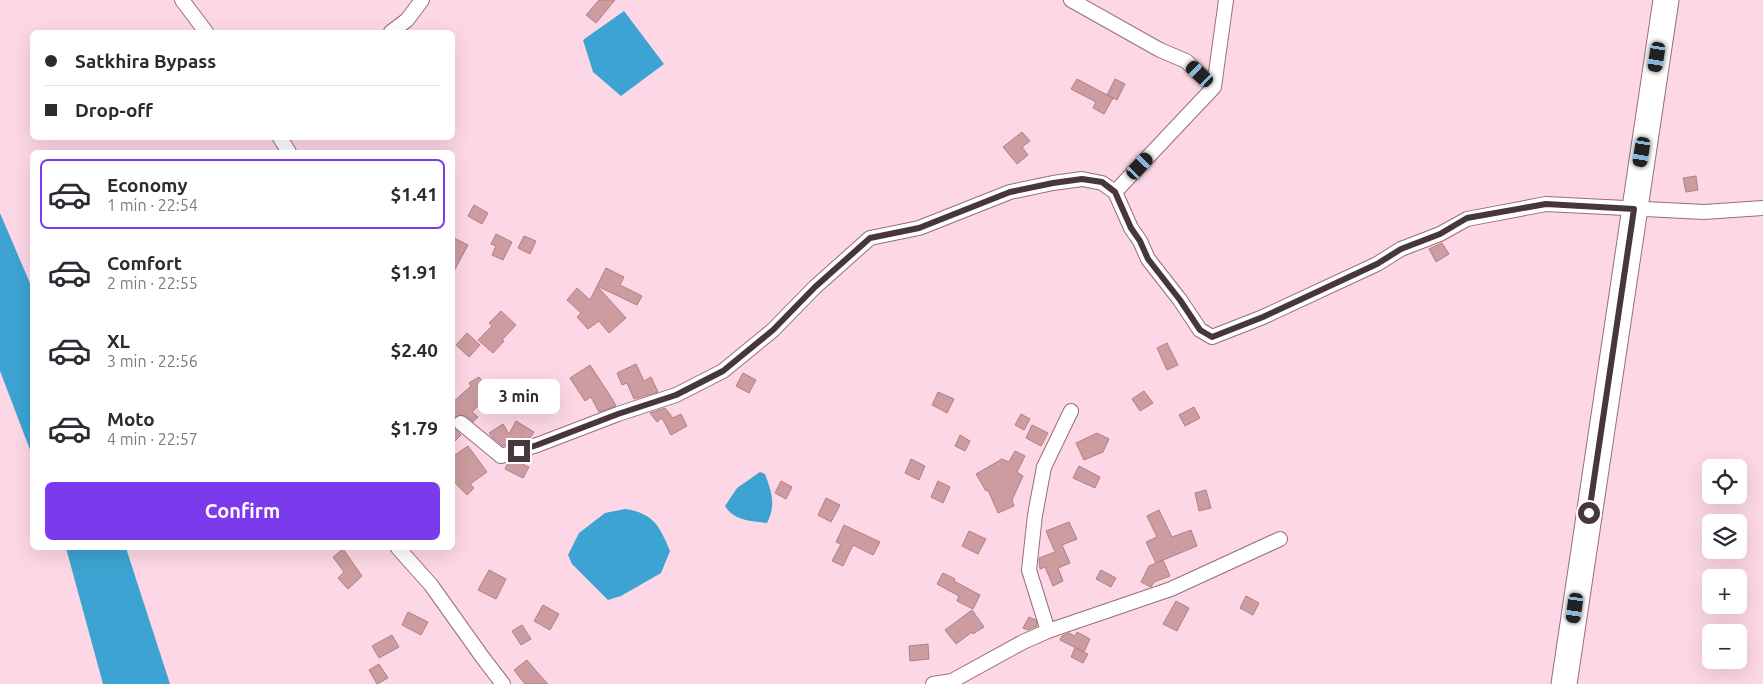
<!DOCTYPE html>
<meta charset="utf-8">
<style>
:root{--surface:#fff;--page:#f2f2f3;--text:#2b2b33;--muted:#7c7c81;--line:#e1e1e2;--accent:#7c3aed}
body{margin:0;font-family:Ubuntu,sans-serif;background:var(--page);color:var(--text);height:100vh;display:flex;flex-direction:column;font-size:19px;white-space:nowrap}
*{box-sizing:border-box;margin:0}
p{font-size:16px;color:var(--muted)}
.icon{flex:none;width:28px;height:28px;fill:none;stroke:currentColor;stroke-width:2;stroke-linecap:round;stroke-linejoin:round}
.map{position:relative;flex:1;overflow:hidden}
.details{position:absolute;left:30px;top:150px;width:425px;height:400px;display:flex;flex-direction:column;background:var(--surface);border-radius:8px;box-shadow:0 5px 20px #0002}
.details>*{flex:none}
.guide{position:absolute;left:30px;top:30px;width:425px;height:110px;border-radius:8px;box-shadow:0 5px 20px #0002;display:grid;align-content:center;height:110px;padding:0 15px;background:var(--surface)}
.fabs{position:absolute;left:1702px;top:459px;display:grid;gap:10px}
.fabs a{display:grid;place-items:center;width:45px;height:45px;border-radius:8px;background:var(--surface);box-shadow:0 5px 20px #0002;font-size:25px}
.end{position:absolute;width:22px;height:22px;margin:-11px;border:6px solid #48363d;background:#fff;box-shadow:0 0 0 2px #fff}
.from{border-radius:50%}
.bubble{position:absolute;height:35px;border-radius:8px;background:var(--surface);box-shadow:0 5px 20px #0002;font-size:16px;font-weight:600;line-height:35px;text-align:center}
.car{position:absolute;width:15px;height:30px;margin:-15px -8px;border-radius:6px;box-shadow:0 0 4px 1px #0007;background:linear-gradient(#222 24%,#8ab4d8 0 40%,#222 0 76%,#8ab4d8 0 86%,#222 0)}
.guide b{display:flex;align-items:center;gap:18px;height:48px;font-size:19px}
.guide b+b{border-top:1px solid var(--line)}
.guide i{width:12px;height:12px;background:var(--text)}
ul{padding:9px 0 0;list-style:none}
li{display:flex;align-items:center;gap:15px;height:70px;margin:0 10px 8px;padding:0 5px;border:2px solid transparent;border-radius:8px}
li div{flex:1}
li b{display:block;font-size:19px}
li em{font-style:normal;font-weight:600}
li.current{border-color:var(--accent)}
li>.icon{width:45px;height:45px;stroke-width:1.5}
.primary-button{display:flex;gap:10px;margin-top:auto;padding:10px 15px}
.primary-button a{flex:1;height:58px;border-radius:8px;background:var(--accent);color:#fff;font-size:20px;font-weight:600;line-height:58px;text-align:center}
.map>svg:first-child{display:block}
</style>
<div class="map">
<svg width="1763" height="684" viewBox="0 0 1763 684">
<rect width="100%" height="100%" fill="#fdd7e5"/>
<path fill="#3da3d3" d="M 624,11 L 664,64 L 621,96 L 593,72 L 583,40 Z
M 0,213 L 32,288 L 32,455 L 0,371 Z
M 760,472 L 765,474 C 772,493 776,505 767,523 C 752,521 734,521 725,506 L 737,488 Z
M 625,509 C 654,513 660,527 670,551 L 661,573 L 621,596 L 608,600 L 572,564 L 568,555 L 579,533 L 605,513 Z
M 66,548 L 126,548 L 170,684 L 103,684 Z"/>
<path fill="#cc9ca0" stroke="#af8185" d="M 599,0 L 615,0 L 596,23 L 586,15 Z
M 1077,79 L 1113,98 L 1104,114 L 1093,108 L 1096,102 L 1071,89 Z
M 1115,79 L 1125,84 L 1117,100 L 1107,95 Z
M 1022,132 L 1030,141 L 1022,147 L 1028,155 L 1017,164 L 1003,147 Z
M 1696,176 L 1698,190 L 1686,192 L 1683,178 Z
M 474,205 L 488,213 L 482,224 L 468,216 Z
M 496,234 L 512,242 L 503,260 L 492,255 L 496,246 L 491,244 Z
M 524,236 L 536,241 L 530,254 L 518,248 Z
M 452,237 L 468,245 L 452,275 Z
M 1442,243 L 1449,254 L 1436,262 L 1429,249 Z
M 606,268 L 624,277 L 620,285 L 642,296 L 637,305 L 597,286 Z
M 597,286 L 626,318 L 609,333 L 599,321 L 588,329 L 577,317 L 581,313 L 567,300 L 577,288 L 590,300 Z
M 501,311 L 516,325 L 502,340 L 504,341 L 493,353 L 478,340 L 492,326 L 489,323 Z
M 467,333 L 480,345 L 469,357 L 456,345 Z
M 1167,343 L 1178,365 L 1167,370 L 1157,348 Z
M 636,364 L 644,381 L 651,377 L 658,392 L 634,399 L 627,383 L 622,385 L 617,373 Z
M 590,365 L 611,397 L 616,406 L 599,412 L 591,397 L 585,401 L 570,378 Z
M 743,373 L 756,380 L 749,393 L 736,386 Z
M 479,377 L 492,393 L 472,412 L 478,417 L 473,422 L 466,416 L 458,415 L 452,421 L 452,403 L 471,386 L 469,383 Z
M 1144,391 L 1153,403 L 1140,411 L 1132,399 Z
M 938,392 L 954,399 L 947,413 L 932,405 Z
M 1194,407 L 1200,418 L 1185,426 L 1179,415 Z
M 665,408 L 673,418 L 681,414 L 687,426 L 671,435 L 662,418 L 657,422 L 650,413 Z
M 1021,414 L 1030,419 L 1024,430 L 1015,425 Z
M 516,421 L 534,432 L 530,438 L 525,439 L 521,437 L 510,444 L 503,446 L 493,438 L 489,433 L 503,424 L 509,434 Z
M 452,424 L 455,429 L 461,435 L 452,444 Z
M 1032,425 L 1048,433 L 1041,446 L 1026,438 Z
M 1097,433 L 1109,439 L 1103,452 L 1084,460 L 1076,443 Z
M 960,435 L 970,441 L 965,451 L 955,446 Z
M 468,446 L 487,472 L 470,484 L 474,488 L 467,495 L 452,480 L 452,457 Z
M 1015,451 L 1025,456 L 1017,472 L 1023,476 L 1012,500 L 1014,506 L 998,513 L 988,490 L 986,491 L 976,474 L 1002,459 L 1009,462 Z
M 911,459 L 925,466 L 919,480 L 905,473 Z
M 516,461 L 529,467 L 523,478 L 505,469 L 508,463 Z
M 1079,466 L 1100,477 L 1095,488 L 1073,478 Z
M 781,481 L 792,487 L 786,499 L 775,493 Z
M 938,481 L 950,487 L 943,503 L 931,497 Z
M 1206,490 L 1211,508 L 1199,511 L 1195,493 Z
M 826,498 L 840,505 L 831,522 L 818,515 Z
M 1159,510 L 1172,537 L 1191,530 L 1197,546 L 1156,563 L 1146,542 L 1157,537 L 1147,516 Z
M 1069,522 L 1077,539 L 1062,545 L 1070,563 L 1058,568 L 1063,581 L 1053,586 L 1045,567 L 1040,569 L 1039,558 L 1055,552 L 1046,531 Z
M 844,525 L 880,542 L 873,555 L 853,545 L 843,566 L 832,561 L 841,544 L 836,542 Z
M 969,531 L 986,539 L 978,554 L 962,546 Z
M 343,549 L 362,576 L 348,589 L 338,578 L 344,572 L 333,557 Z
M 1163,560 L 1170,576 L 1154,582 L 1151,587 L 1141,582 L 1149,566 Z
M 489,570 L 506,579 L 496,599 L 478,590 Z
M 1101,570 L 1116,578 L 1111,587 L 1096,579 Z
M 943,573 L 955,579 L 954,581 L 980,595 L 973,609 L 957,601 L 959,596 L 937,584 Z
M 1246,596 L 1259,603 L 1253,615 L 1240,608 Z
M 1176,601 L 1189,608 L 1177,631 L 1163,624 Z
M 543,605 L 559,614 L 550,630 L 534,621 Z
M 972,610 L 984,627 L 973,634 L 972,632 L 956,644 L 945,630 Z
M 408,612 L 428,622 L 421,635 L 402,625 Z
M 1029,617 L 1036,620 L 1037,626 L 1028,630 L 1023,628 Z
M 522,625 L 531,639 L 521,645 L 512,631 Z
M 1077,632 L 1090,639 L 1084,652 L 1060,640 L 1062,636 L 1069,633 L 1075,636 Z
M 392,635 L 399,647 L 379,658 L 372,646 Z
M 928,644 L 929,659 L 910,661 L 909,646 Z
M 1075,648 L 1088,654 L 1083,663 L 1071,657 Z
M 527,660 L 537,672 L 548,684 L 525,684 L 514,670 Z
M 379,664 L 388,678 L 377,684 L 369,670 Z"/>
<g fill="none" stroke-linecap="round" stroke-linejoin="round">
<g stroke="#966d7e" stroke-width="16">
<path id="street" d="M 182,0 L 206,32
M 1071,0 L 1160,50 L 1186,61 L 1214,87
M 391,32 L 407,20 L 422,0
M 280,138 L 289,152
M 1115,192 L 1214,87 L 1226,0
M 461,423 L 501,456 L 537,445 L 618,414 L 676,395 L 723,371 L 773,330 L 815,287 L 870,238 L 919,228 L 1010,192 L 1053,183 L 1082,179 L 1102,183 L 1115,192 L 1131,228 L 1140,241 L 1148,259 L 1180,300 L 1200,330 L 1212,337 L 1263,317 L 1377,264 L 1401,249 L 1440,234 L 1467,219 L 1546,204 L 1704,212 L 1763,208
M 398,548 L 431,585 L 483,658 L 503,684
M 1048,631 L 1029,570 L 1035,515 L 1044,467 L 1071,411
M 933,684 L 952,681 L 1023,642 L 1048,631 L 1171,589 L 1280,539"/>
</g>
<g stroke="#966d7e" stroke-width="27">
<path id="highway" d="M 1564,684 L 1666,0"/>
</g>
<use href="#street" stroke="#fff" stroke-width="14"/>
<use href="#highway" stroke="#fff" stroke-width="25"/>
</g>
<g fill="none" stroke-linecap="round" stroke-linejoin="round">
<path stroke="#48363d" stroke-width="6" d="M 519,451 L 537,445 L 618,414 L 676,395 L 723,371 L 773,330 L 815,287 L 870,238 L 919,228 L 1010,192 L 1053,183 L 1082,179 L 1102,182 L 1115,192 L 1131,228 L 1140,241 L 1148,259 L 1180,300 L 1200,330 L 1212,337 L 1263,317 L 1377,264 L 1401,249 L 1440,234 L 1467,218 L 1546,204 L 1634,209 L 1589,513"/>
</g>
</svg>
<div class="fabs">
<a><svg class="icon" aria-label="locate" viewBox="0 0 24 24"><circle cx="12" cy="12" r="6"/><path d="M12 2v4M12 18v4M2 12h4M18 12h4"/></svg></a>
<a><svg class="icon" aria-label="layers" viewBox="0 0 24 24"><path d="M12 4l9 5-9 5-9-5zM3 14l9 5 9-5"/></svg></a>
<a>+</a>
<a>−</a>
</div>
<i class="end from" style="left:1589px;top:513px"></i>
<i class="end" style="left:519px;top:451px"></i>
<div class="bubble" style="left:478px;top:379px;width:82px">3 min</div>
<i class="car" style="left:1657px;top:57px;rotate:189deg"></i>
<i class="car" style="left:1200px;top:74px;rotate:313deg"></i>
<i class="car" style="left:1642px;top:152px;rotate:189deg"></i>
<i class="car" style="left:1140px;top:166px;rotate:43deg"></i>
<i class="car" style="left:1575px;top:608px;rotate:188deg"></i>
<div class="guide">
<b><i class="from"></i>Satkhira Bypass</b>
<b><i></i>Drop-off</b>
</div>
<section class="details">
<ul>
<li class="current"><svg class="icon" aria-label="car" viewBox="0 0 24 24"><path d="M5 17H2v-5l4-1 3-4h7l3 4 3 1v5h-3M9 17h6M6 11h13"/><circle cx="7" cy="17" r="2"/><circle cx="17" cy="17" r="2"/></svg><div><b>Economy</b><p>1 min · 22:54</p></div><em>$1.41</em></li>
<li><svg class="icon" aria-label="car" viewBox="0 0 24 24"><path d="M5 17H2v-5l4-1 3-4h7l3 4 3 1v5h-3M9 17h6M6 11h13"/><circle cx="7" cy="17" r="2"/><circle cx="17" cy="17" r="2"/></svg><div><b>Comfort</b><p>2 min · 22:55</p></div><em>$1.91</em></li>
<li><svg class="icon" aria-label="car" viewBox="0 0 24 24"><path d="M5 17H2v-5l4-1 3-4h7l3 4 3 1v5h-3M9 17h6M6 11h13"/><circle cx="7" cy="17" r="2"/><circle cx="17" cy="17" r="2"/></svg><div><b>XL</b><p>3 min · 22:56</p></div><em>$2.40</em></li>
<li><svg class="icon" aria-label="car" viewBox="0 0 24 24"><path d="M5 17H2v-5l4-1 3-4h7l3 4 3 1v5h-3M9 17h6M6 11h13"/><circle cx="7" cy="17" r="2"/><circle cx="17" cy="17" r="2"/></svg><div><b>Moto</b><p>4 min · 22:57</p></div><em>$1.79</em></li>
</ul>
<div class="primary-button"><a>Confirm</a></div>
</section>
</div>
